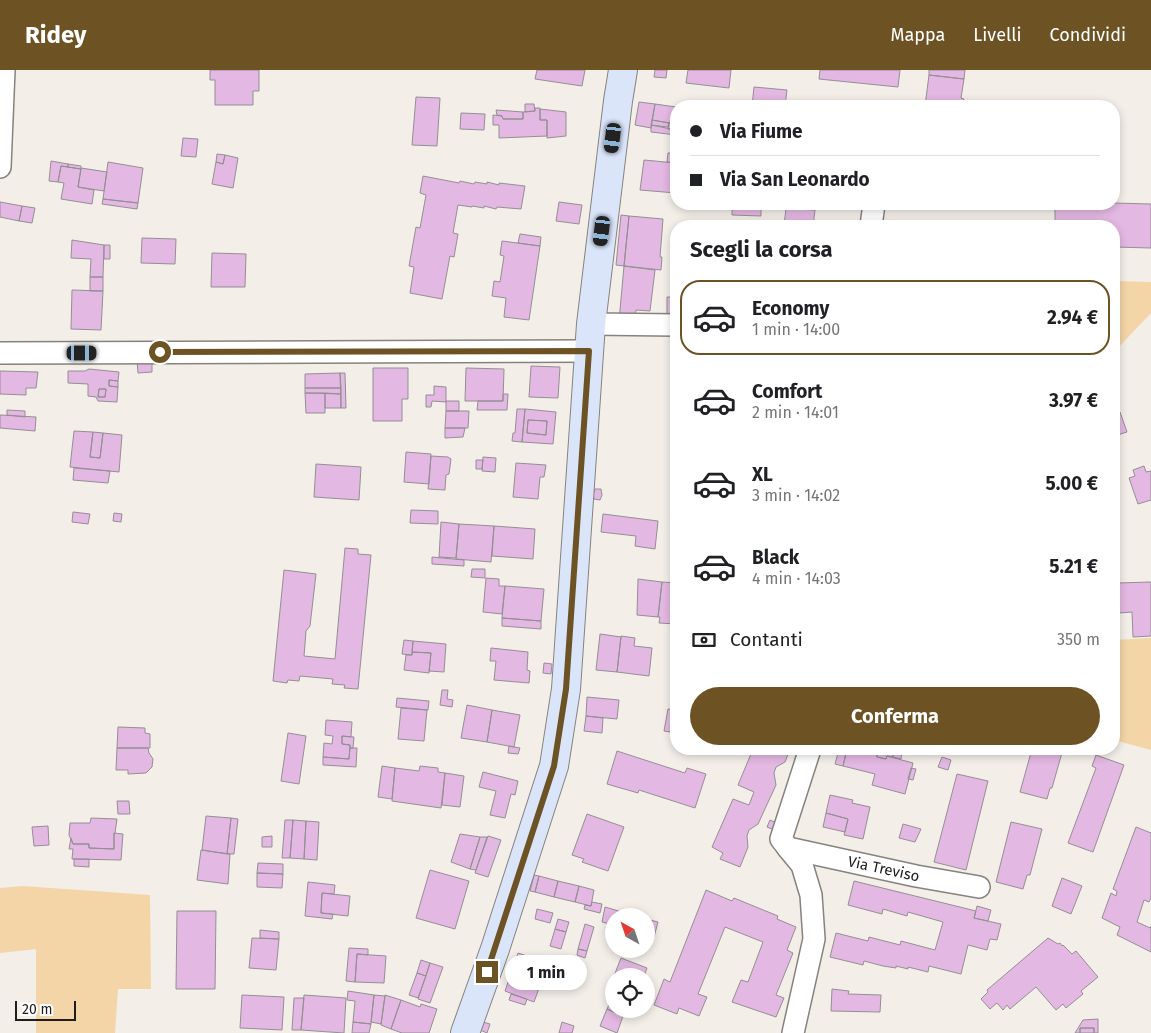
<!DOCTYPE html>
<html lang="it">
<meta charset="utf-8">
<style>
:root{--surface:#fff;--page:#f6f6f6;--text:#202124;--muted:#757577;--line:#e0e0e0;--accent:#6d5224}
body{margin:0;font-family:"Fira Sans",sans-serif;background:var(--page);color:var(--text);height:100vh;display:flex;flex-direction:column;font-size:19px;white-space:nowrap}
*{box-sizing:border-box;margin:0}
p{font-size:16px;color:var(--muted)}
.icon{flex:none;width:28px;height:28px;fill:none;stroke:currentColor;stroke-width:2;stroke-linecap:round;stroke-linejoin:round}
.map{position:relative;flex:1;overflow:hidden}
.panel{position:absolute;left:670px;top:150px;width:450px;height:535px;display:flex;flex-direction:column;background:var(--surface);border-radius:20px;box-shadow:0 2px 8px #0003}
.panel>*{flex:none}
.guide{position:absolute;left:670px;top:30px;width:450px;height:110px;border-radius:20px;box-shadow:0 2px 8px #0003;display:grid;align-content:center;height:110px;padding:0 20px;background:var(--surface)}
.needle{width:32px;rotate:320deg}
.buttons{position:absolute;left:605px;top:838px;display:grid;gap:10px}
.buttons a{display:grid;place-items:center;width:50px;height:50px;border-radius:50%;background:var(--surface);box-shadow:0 2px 8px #0003;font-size:25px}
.scale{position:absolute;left:15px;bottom:12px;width:61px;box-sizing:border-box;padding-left:5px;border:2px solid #1f1d1b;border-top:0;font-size:14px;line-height:18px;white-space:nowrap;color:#1f1d1b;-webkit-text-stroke:4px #fff;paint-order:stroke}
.end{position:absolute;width:22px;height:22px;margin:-11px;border:6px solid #6d5224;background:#fff;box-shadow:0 0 0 2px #fff}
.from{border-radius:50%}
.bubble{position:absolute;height:35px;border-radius:18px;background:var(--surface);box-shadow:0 2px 8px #0003;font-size:16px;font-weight:700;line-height:35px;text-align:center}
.car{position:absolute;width:15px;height:30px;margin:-15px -8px;border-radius:6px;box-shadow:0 0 4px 1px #0007;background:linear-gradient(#222 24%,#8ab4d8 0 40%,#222 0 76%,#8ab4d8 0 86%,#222 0)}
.guide b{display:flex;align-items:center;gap:18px;height:48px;font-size:19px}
.guide b+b{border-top:1px solid var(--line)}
.guide i{width:12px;height:12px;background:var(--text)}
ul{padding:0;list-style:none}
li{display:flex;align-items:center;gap:15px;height:75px;margin:0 10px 8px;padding:0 10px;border:2px solid transparent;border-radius:20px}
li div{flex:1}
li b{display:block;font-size:19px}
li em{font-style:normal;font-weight:700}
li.current{border-color:var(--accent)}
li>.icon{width:45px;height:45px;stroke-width:1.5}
h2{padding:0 20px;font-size:22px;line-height:60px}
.pay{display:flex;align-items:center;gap:12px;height:55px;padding:0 20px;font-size:19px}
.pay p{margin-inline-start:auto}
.button{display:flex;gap:10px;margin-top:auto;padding:10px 20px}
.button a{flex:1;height:58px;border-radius:30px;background:var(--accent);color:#fff;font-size:20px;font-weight:700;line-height:58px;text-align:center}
header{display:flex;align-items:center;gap:30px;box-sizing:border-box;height:70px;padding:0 25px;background:var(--accent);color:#fff}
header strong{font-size:24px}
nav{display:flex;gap:28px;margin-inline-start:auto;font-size:18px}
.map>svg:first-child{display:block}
</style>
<header>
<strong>Ridey</strong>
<nav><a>Mappa</a><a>Livelli</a><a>Condividi</a></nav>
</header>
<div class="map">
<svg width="1151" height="963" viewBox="0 0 1151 963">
<rect width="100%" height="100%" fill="#f3eee8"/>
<path fill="#f4d5a7" d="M 1114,211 L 1151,212 L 1151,243 L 1114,282 Z
M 1151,568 L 1151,680 L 1114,670 L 1114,570 Z
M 23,816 L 150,825 L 151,919 L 118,919 L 115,963 L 36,963 L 36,879 L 0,883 L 0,818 Z"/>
<path fill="#e3b8e2" stroke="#948f94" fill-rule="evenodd" d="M 210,0 L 259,0 L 259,21 L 253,21 L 253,35 L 215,35 L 215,10 L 210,10 Z
M 537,0 L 585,0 L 582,16 L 535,9 Z
M 655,0 L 667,0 L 666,8 L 654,7 Z
M 688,0 L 731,0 L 729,18 L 686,13 Z
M 820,0 L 900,0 L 898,17 L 819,9 Z
M 929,0 L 965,0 L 964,9 L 929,5 Z
M 929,5 L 964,9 L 961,28 L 964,29 L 964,36 L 925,36 Z
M 754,17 L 787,20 L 785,36 L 752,36 Z
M 416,27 L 440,28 L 437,76 L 412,75 Z
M 639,32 L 655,34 L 651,58 L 635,55 Z
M 1016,32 L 1069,34 L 1069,36 L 1016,36 Z
M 525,34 L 534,34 L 535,41 L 525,42 Z
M 655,34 L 676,37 L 676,54 L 652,50 Z
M 535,38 L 540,38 L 540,50 L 547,50 L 547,66 L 499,68 L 499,55 L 493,55 L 493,45 L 502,46 L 503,49 L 523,49 L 523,42 L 535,41 Z
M 540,39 L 566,42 L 566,66 L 547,68 L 547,50 L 540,50 Z
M 496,40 L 523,42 L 523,49 L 503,49 L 502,46 L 497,45 Z
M 461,43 L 485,44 L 484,60 L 460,59 Z
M 652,50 L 669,53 L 668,57 L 651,55 Z
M 669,53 L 676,54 L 676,60 L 668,59 Z
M 651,55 L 676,60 L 676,65 L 651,62 Z
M 183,68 L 198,69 L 196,87 L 181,86 Z
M 668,83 L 676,83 L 676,93 L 667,92 Z
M 217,84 L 225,85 L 223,94 L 216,92 Z
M 225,85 L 238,88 L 233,118 L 212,114 L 216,92 L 223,94 Z
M 644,90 L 676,93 L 676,123 L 640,120 Z
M 51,91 L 68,94 L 68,97 L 61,96 L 58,112 L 49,111 Z
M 108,92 L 143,98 L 138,133 L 103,129 Z
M 68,94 L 81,96 L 81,99 L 68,97 Z
M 61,96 L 81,99 L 78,117 L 94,120 L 92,134 L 61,129 L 64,113 L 58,112 Z
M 81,98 L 107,102 L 104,121 L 78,117 Z
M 423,106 L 459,113 L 460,111 L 474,114 L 475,112 L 487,114 L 487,112 L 499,115 L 499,113 L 525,116 L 521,139 L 497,137 L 496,139 L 484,136 L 484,138 L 472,136 L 472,137 L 458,135 L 453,163 L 458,164 L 454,187 L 450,186 L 442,229 L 410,223 L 414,197 L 409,196 L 416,157 L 420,158 L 426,125 L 420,123 Z
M 103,129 L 138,133 L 137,139 L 102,134 Z
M 0,132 L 22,136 L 19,151 L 0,147 Z
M 559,132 L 582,135 L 579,154 L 556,151 Z
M 1114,133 L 1151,134 L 1151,178 L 1114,177 L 1114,156 L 1055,156 L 1055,134 Z
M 732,134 L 761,134 L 761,146 L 732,145 Z
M 22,136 L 35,138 L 32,153 L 19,151 Z
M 786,138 L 815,140 L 813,156 L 784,156 Z
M 621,145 L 629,146 L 624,196 L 616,195 Z
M 629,146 L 663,149 L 660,187 L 662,187 L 661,200 L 624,196 Z
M 895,153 L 938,154 L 938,156 L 895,156 Z
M 520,164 L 541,167 L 540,176 L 518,173 Z
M 142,168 L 176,169 L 175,194 L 141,193 Z
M 72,170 L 104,175 L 103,207 L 90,207 L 91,189 L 71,188 Z
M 502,171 L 540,176 L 529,250 L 504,247 L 506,228 L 492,226 L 494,211 L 500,212 L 504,186 L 500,185 Z
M 104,175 L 110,175 L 110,189 L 104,189 Z
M 212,183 L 246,184 L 245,217 L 211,217 Z
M 624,196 L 655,200 L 650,241 L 636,240 L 634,252 L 619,251 Z
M 90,207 L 103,207 L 103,221 L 90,221 Z
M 72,220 L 103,221 L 101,260 L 71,259 Z
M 667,227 L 676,227 L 676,248 L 667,248 Z
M 152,290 L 152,302 L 138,303 L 137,291 Z
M 531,296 L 560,297 L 558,328 L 529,327 Z
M 373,298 L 408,298 L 408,329 L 402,329 L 402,351 L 373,351 Z
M 466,298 L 504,299 L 503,331 L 465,331 Z
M 89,299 L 119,302 L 118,311 L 109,310 L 109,316 L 118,317 L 117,332 L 98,331 L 96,327 L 88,326 L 88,314 L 68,313 L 68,301 L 85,301 ZM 99,319 L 106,319 L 105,327 L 98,327 Z
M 0,301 L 38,302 L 36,318 L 26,318 L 26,325 L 0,324 Z
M 340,303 L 345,303 L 346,338 L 341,338 Z
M 340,303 L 341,318 L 305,318 L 305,304 Z
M 109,310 L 118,311 L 118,317 L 109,316 Z
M 434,316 L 446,317 L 446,332 L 432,331 L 431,337 L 426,337 L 426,325 L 434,325 Z
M 305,318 L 341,318 L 341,324 L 305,323 Z
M 99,319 L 106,319 L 105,327 L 98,327 Z
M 305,323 L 325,323 L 325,343 L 306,343 Z
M 325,323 L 341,324 L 341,338 L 325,338 Z
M 503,324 L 508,324 L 507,340 L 477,340 L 478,331 L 503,331 Z
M 446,331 L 459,331 L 459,341 L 446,341 Z
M 517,339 L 525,339 L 522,372 L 512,371 L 513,363 L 515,363 Z
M 525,339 L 556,342 L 553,374 L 522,372 ZM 528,350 L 547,351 L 546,365 L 527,363 Z
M 7,340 L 25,341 L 25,347 L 7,345 Z
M 446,341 L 469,341 L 468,358 L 445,358 Z
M 1120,342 L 1127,362 L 1114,366 L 1114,344 Z
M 0,345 L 36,347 L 35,361 L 0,358 Z
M 528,350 L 547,351 L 546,365 L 527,363 Z
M 445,358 L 465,358 L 463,367 L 445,368 Z
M 74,361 L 93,362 L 90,387 L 100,388 L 103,363 L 122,365 L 119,402 L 70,397 Z
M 93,362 L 103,363 L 100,388 L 90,387 Z
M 406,382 L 431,384 L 429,414 L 404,412 Z
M 431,386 L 448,387 L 451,389 L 449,404 L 446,405 L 445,420 L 428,419 Z
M 483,387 L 496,388 L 495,402 L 482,401 Z
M 476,390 L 483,390 L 482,399 L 476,399 Z
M 516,393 L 546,395 L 544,407 L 540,407 L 538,429 L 513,427 Z
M 316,394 L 361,397 L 359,430 L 314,427 Z
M 1144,396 L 1146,402 L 1151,401 L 1151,430 L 1138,434 L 1129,408 L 1135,406 L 1133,400 Z
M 74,398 L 110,401 L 108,413 L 73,410 Z
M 595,419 L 601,419 L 602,425 L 600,430 L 594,429 L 593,425 Z
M 411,440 L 438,441 L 438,454 L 410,453 Z
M 73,442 L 90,444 L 88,454 L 72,452 Z
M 114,443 L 122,444 L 121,452 L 113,451 Z
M 603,444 L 658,451 L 655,479 L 635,476 L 636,466 L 601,462 Z
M 441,452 L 459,454 L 456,488 L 439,487 Z
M 459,454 L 494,456 L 491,492 L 456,489 Z
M 494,456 L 535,459 L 533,489 L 492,486 Z
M 345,478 L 358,479 L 358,484 L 371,485 L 358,619 L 344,618 L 345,615 L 332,614 L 333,609 L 300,606 L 299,611 L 288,610 L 287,613 L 273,611 L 284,500 L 316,504 L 310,556 L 306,561 L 304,586 L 335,589 Z
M 432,487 L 464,490 L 464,496 L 432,494 Z
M 472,499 L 485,499 L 485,508 L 471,507 Z
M 486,508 L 499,509 L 499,516 L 505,516 L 502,544 L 483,542 Z
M 638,509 L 662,512 L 658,547 L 637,545 Z
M 662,512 L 676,513 L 676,554 L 659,553 L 660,547 L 658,547 Z
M 1151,512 L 1151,566 L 1133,567 L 1132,542 L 1119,543 L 1118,513 Z
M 505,516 L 544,519 L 541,551 L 502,548 Z
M 502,548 L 541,551 L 541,559 L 502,556 Z
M 600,564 L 621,567 L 617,602 L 596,600 Z
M 621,566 L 635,568 L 634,576 L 652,578 L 649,606 L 617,602 Z
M 404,570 L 413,571 L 412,585 L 402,584 Z
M 413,571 L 446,574 L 444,602 L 429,601 L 431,583 L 412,582 Z
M 491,578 L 528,582 L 527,600 L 530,601 L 529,613 L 494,610 L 496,591 L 490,591 Z
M 412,582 L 431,583 L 429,603 L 404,600 L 406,585 L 412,585 Z
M 544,593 L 552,594 L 551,604 L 543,603 Z
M 442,620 L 448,620 L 447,629 L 453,630 L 452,637 L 440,635 Z
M 587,627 L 619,630 L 617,649 L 586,646 Z
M 397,628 L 429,631 L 428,640 L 396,637 Z
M 467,635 L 492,640 L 487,672 L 461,668 Z
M 401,638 L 427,640 L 424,671 L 398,669 Z
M 668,639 L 676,640 L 676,663 L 664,661 Z
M 492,640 L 520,645 L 514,677 L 487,672 Z
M 586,646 L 603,648 L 602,663 L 584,661 Z
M 326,650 L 352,652 L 351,667 L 342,666 L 342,674 L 350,675 L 349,689 L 323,687 L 324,673 L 332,674 L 333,666 L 325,665 Z
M 118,657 L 145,658 L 145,663 L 150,664 L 150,678 L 117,678 Z
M 288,663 L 306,666 L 299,714 L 281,711 Z
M 342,666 L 354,667 L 353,678 L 350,678 L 350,675 L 342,674 Z
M 509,676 L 520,678 L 518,684 L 508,683 Z
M 117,678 L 148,678 L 149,683 L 153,689 L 152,697 L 146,703 L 128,704 L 128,700 L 116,700 Z
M 350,678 L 357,678 L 356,697 L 323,695 L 323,687 L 349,689 Z
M 753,679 L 790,679 L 785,692 L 776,697 L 774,703 L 776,715 L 758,754 L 749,760 L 747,766 L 748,777 L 740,797 L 720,789 L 723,783 L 712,777 L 733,729 L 749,735 L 754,722 L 738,715 Z
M 839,679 L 847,679 L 843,696 L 835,694 Z
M 847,679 L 857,679 L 877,684 L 877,687 L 886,689 L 887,686 L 913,693 L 905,724 L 872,715 L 875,704 L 843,696 Z
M 857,679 L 894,679 L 893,687 L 887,686 L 886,689 L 877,687 L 877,684 Z
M 894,679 L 902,681 L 901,689 L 893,687 Z
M 1032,679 L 1063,679 L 1052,718 L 1050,718 L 1047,729 L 1020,722 Z
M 617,681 L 685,703 L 687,698 L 706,704 L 695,738 L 639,720 L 638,723 L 607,714 Z
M 1096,685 L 1124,695 L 1093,782 L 1068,773 L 1096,698 L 1092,696 Z
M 942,687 L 951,690 L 948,700 L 938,697 Z
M 382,696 L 395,698 L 392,729 L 378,727 Z
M 420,696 L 438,698 L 438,702 L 445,703 L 441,738 L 392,731 L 395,698 L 419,701 Z
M 911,698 L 916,699 L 913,710 L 908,709 Z
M 483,702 L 518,711 L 515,725 L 511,724 L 505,748 L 490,745 L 496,721 L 479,717 Z
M 445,703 L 464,706 L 460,737 L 442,735 Z
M 957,704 L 988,711 L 966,800 L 934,792 Z
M 830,725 L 853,730 L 852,733 L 870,737 L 863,769 L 844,765 L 848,749 L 826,743 Z
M 117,731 L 129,731 L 130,744 L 118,744 Z
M 826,743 L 848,749 L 845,762 L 823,757 Z
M 587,744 L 624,757 L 608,801 L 582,792 L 584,789 L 572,785 Z
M 206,746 L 231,748 L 227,784 L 202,780 Z
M 91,748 L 117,749 L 115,763 L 114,763 L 114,779 L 89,778 L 89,774 L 73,774 L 69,765 L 70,753 L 90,753 Z
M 231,748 L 238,749 L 234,784 L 227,784 Z
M 285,750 L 293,750 L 290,788 L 282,788 Z
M 293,750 L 306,751 L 304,789 L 290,788 Z
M 770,750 L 777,753 L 774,760 L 767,757 Z
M 306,751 L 319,752 L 317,790 L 304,789 Z
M 1011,752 L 1042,759 L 1030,805 L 1027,805 L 1023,819 L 996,812 Z
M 903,754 L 921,759 L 915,772 L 899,768 Z
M 48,756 L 49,775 L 34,776 L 32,757 Z
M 1136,757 L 1151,763 L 1151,828 L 1149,832 L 1144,830 L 1137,852 L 1150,858 L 1151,856 L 1151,882 L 1117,865 L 1120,857 L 1102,848 L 1111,823 L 1116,826 L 1117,821 L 1113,819 Z
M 114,763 L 123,764 L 121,790 L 72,789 L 73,779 L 69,779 L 71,768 L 73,774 L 89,774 L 89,778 L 114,779 Z
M 460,764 L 480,767 L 470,799 L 451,792 Z
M 272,766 L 272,777 L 262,777 L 262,767 Z
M 488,766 L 501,770 L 488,807 L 475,803 Z
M 480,767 L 487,767 L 476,800 L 470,799 Z
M 201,780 L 230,784 L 228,814 L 197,810 Z
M 74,789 L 89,789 L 89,797 L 74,796 Z
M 258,793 L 283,794 L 283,804 L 257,803 Z
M 430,800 L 469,811 L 455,859 L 416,848 Z
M 257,803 L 283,804 L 282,818 L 257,817 Z
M 534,805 L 539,806 L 535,822 L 530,821 Z
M 539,806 L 558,811 L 554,827 L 535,822 Z
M 1062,808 L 1082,816 L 1071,844 L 1052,836 Z
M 558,811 L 579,816 L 575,832 L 554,827 Z
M 854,811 L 976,841 L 974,848 L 1001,854 L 997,870 L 990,869 L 987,880 L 968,875 L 961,904 L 929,896 L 928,902 L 908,897 L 908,899 L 896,896 L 896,898 L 883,896 L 864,891 L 863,895 L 830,887 L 836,863 L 868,871 L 869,867 L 900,875 L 901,871 L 935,880 L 943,852 L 908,842 L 907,846 L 883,839 L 882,844 L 848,835 Z
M 308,812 L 335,815 L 334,824 L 322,823 L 321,843 L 333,844 L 332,849 L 305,846 Z
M 579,816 L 594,820 L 591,836 L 575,832 Z
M 706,820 L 732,831 L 734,828 L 778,846 L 777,849 L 796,857 L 787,880 L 793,883 L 776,925 L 784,928 L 776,947 L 732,932 L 741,910 L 748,912 L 763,872 L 725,857 L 698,924 L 707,927 L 699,946 L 679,938 L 677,944 L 654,935 L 664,909 L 670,912 Z
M 322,823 L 350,826 L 348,846 L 321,843 Z
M 592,832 L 602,834 L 600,843 L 584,839 L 585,835 L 591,836 Z
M 977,836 L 991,840 L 988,851 L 974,848 Z
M 605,837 L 622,842 L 621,846 L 614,846 L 614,855 L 602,852 Z
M 537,839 L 553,843 L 550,853 L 535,849 Z
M 177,841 L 216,841 L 215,919 L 176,919 Z
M 558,849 L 569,852 L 566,862 L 555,859 Z
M 646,849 L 658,852 L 654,867 L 646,865 Z
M 585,854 L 594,857 L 587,881 L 578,879 Z
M 555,859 L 566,862 L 561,879 L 550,876 Z
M 260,860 L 279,862 L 279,869 L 260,868 Z
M 252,868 L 279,869 L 276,900 L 249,898 Z
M 1048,868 L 1058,874 L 1060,873 L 1062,876 L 1063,875 L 1072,884 L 1076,881 L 1098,907 L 1081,921 L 1083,924 L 1066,938 L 1063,934 L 1056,940 L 1036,917 L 1010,939 L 1007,935 L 1003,940 L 997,933 L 990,939 L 981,929 L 988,922 L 987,920 Z
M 349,878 L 368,879 L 368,885 L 357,884 L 355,912 L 346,911 Z
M 578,879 L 587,881 L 585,888 L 577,885 Z
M 518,883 L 548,893 L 534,932 L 505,921 Z
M 357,884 L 386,886 L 384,913 L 355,912 Z
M 621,888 L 647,898 L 644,906 L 614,906 Z
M 421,890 L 430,893 L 426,906 L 417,903 Z
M 430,893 L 443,897 L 430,933 L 418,929 Z
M 417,903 L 426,906 L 418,928 L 409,925 Z
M 832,919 L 849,921 L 848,924 L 881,925 L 880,942 L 831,941 Z
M 348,921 L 374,925 L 371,954 L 353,952 L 355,931 L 347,930 Z
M 511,924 L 527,929 L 525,935 L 509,930 Z
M 614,924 L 614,939 L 626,939 L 623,946 L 607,939 Z
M 242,925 L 284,927 L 282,960 L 240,958 Z
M 304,925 L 346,928 L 344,963 L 301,960 Z
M 374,925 L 385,926 L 381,954 L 371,952 Z
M 385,925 L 401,930 L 391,959 L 381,955 Z
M 294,928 L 304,928 L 301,960 L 292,960 Z
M 401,930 L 420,937 L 421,934 L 437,939 L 429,963 L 402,963 L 391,959 Z
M 607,939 L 623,946 L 617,963 L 600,956 Z
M 1098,949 L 1098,963 L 1094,963 L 1094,958 L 1080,958 L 1080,963 L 1075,963 L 1083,950 Z
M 353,952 L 371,954 L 369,963 L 352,963 Z
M 483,952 L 490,954 L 487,963 L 480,960 Z
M 562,952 L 574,956 L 572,963 L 559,963 Z
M 1080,958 L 1094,958 L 1094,963 L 1080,963 Z"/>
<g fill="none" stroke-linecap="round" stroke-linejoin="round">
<g stroke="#86827d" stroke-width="24">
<g id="street">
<path d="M 0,97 L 4,0"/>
<path d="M 871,156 L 874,134"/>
<path d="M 591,254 L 676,255"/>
<path d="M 0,283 L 589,281"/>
<path id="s1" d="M 810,679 L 781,769 L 788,778 L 916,806 L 979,817"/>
<path d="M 788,778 L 802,795 L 811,825 L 814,869 L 793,963"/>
</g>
</g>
<g stroke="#86827d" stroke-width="30">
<path id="secondary" d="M 465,963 L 495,879 L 554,696 L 566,619 L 591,254 L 618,31 L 623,0"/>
</g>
<use href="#street" stroke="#fff" stroke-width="21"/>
<use href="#secondary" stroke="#dae5fa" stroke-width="28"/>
</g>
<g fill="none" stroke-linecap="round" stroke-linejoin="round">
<path stroke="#6d5224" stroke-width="6" d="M 160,282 L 589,281 L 566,619 L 554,696 L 487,902"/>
</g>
<g text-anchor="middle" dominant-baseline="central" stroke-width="4" stroke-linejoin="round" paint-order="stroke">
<g font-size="15" fill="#1f1d1b" stroke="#fff">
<text stroke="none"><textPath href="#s1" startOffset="204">Via Treviso</textPath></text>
</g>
</g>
</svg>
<div class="buttons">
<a><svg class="needle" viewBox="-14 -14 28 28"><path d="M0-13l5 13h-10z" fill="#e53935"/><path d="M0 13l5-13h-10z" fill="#757577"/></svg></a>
<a><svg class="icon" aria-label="locate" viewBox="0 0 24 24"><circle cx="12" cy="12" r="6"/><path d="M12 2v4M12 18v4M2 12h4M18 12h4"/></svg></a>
</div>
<div class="scale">20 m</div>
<i class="end from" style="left:160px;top:282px"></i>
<i class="end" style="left:487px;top:902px"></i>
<div class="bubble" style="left:505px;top:885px;width:82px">1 min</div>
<i class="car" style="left:613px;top:68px;rotate:187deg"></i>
<i class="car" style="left:602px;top:161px;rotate:187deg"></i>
<i class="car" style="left:82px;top:283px;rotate:90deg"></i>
<div class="guide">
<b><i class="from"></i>Via Fiume</b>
<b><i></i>Via San Leonardo</b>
</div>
<section class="panel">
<h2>Scegli la corsa</h2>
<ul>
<li class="current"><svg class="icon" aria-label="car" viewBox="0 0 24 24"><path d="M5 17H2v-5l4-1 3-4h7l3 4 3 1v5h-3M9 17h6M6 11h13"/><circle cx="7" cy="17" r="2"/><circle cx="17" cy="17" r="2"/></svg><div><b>Economy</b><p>1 min · 14:00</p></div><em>2.94 €</em></li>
<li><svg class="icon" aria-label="car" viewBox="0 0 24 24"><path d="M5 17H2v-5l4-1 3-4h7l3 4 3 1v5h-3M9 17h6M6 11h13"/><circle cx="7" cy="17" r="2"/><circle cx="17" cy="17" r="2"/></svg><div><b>Comfort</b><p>2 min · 14:01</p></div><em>3.97 €</em></li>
<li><svg class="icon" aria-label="car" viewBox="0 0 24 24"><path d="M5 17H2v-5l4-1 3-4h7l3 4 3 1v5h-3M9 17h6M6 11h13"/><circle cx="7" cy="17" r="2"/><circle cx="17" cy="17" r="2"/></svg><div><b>XL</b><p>3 min · 14:02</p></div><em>5.00 €</em></li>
<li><svg class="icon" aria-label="car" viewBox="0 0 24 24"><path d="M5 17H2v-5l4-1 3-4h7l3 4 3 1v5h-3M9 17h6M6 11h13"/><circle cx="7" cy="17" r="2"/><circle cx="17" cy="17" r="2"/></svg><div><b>Black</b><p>4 min · 14:03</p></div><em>5.21 €</em></li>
</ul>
<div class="pay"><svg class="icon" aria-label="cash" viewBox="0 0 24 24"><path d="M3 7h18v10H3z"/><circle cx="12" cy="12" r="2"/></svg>Contanti<p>350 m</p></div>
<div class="button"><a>Conferma</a></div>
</section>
</div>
